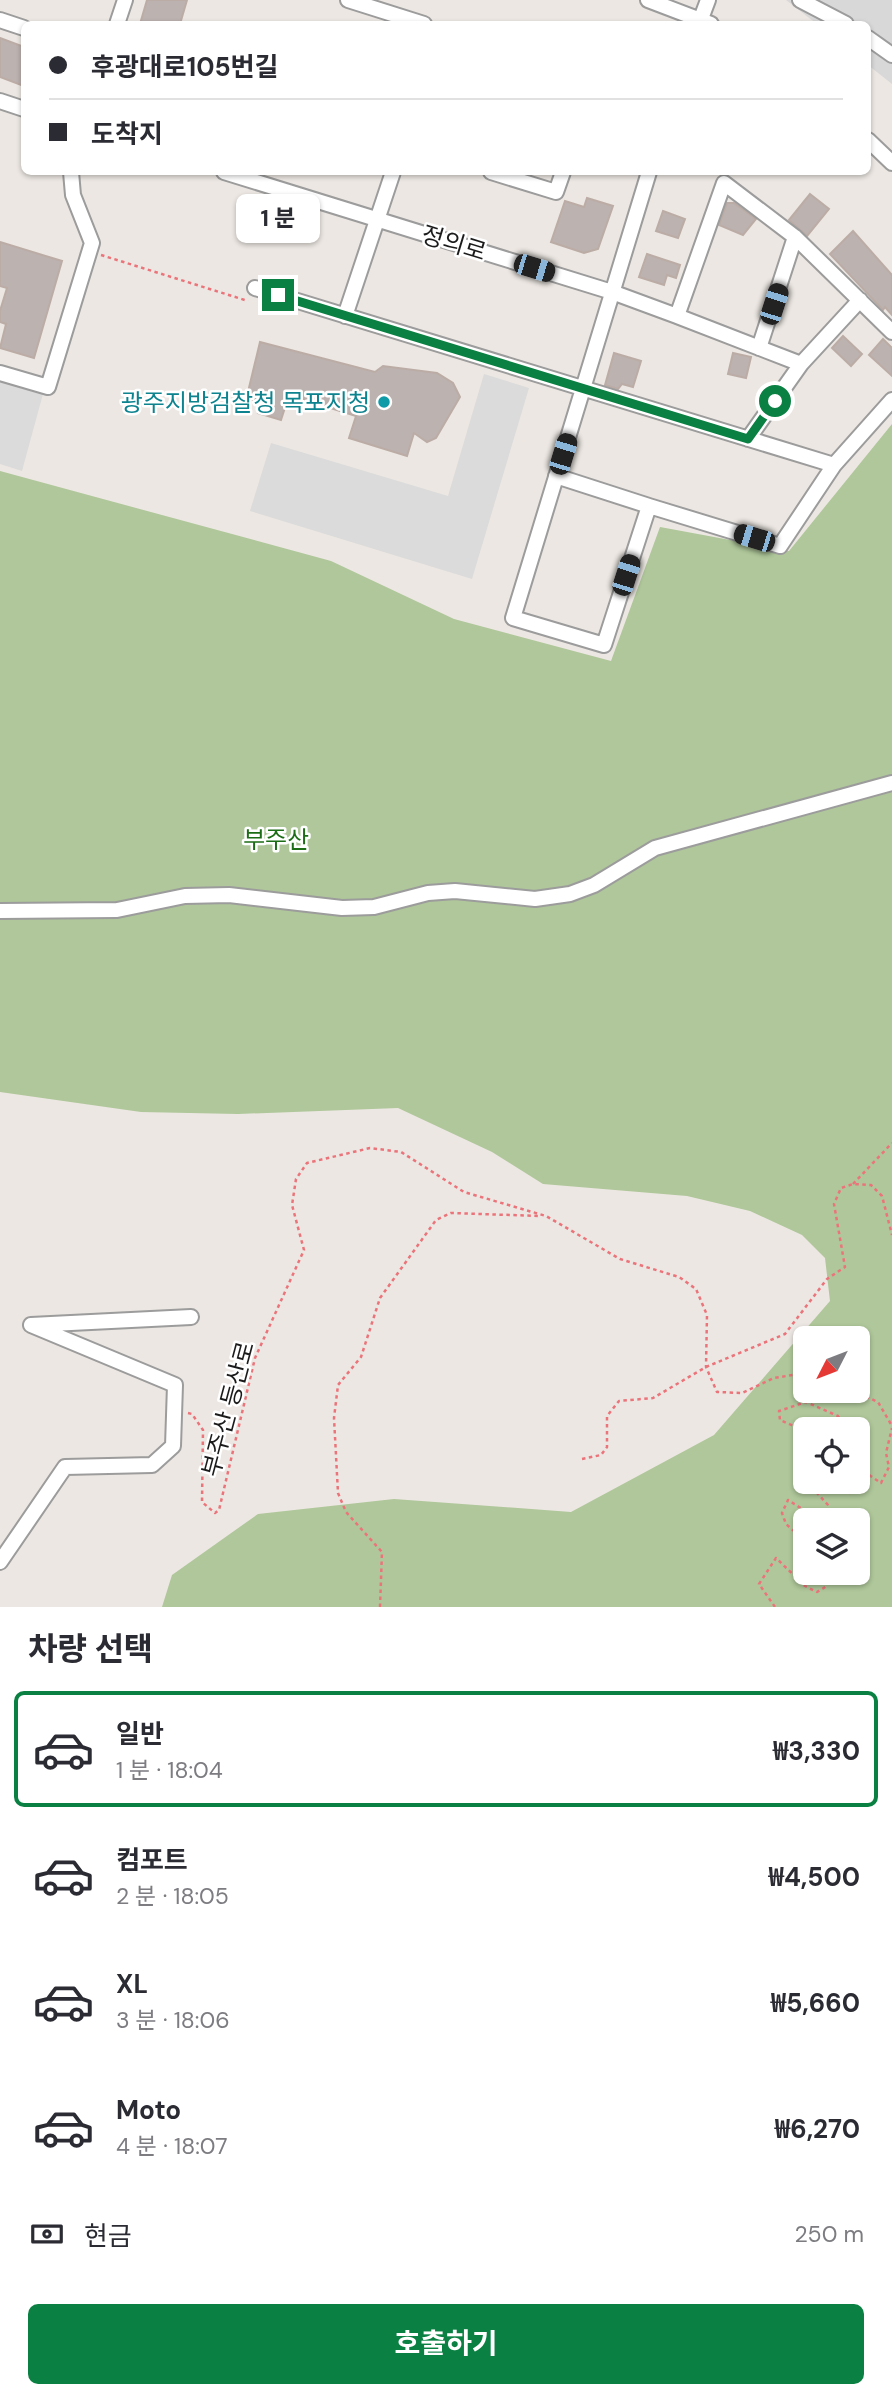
<!DOCTYPE html>
<html lang="ko">
<meta charset="utf-8">
<style>
:root{--surface:#fff;--page:#f7f7f7;--text:#2b2b33;--muted:#7c7c81;--line:#e1e1e2;--accent:#0b8043}
body{margin:0;font-family:"DM Sans","Noto Sans KR",sans-serif;background:var(--page);color:var(--text);height:100vh;display:flex;flex-direction:column;font-size:26px;white-space:nowrap}
*{box-sizing:border-box;margin:0}
p{font-size:23px;color:var(--muted)}
.icon{flex:none;width:38px;height:38px;fill:none;stroke:currentColor;stroke-width:2;stroke-linecap:round;stroke-linejoin:round}
.map{position:relative;height:1607px;overflow:hidden}
.side{display:flex;flex-direction:column;background:var(--surface);flex:1}
.side>*{flex:none}
.hud{position:absolute;left:21px;top:21px;width:850px;height:154px;border-radius:10px;box-shadow:0 2px 5px #0004;display:grid;align-content:center;height:154px;padding:0 28px;background:var(--surface)}
.needle{width:46px;rotate:228deg}
.controls{position:absolute;left:793px;top:1326px;display:grid;gap:14px}
.controls a{display:grid;place-items:center;width:77px;height:77px;border-radius:10px;background:var(--surface);box-shadow:0 2px 5px #0004;font-size:35px}
.end{position:absolute;width:32px;height:32px;margin:-16px;border:9px solid #0b8043;background:#fff;box-shadow:0 0 0 4px #fff}
.from{border-radius:50%}
.bubble{position:absolute;height:49px;border-radius:10px;background:var(--surface);box-shadow:0 2px 5px #0004;font-size:23px;font-weight:700;line-height:49px;text-align:center}
.car{position:absolute;width:21px;height:42px;margin:-21px -10px;border-radius:9px;box-shadow:0 0 5px 2px #0007;background:linear-gradient(#222 24%,#8ab4d8 0 40%,#222 0 76%,#8ab4d8 0 86%,#222 0)}
.hud b{display:flex;align-items:center;gap:24px;height:66px;font-size:26px}
.hud b+b{border-top:2px solid var(--line)}
.hud i{width:18px;height:18px;background:var(--text)}
ul{padding:0;list-style:none}
li{display:flex;align-items:center;gap:21px;height:116px;margin:0 14px 10px;padding:0 14px;border:4px solid transparent;border-radius:10px}
li div{flex:1}
li b{display:block;font-size:26px}
li em{font-style:normal;font-weight:700}
li.current{border-color:var(--accent)}
li>.icon{width:63px;height:63px;stroke-width:1.5}
h2{padding:0 28px;font-size:32px;line-height:84px}
.pay{display:flex;align-items:center;gap:18px;height:77px;padding:0 28px;font-size:26px}
.pay p{margin-inline-start:auto}
.action{display:flex;gap:14px;margin-top:auto;padding:14px 28px}
.action a{flex:1;height:80px;border-radius:10px;background:var(--accent);color:#fff;font-size:28px;font-weight:700;line-height:80px;text-align:center}
.map>svg:first-child{display:block}
</style>
<div class="map">
<svg width="892" height="1607" viewBox="0 0 892 1607">
<rect width="100%" height="100%" fill="#ece7e2"/>
<path fill="#d9d8d8" d="M 786,0 L 892,0 L 892,84 L 868,65 L 868,24 L 817,24 Z"/>
<path fill="#afc79a" fill-rule="evenodd" d="M 892,424 L 892,1607 L 162,1607 L 172,1575 L 258,1514 L 394,1499 L 571,1512 L 714,1435 L 830,1301 L 825,1258 L 802,1235 L 750,1211 L 687,1196 L 543,1184 L 492,1152 L 398,1108 L 238,1114 L 141,1112 L 0,1092 L 0,471 L 331,561 L 454,619 L 611,661 L 660,527 L 789,551 ZM 805,1339 L 858,1339 L 858,1391 L 805,1391 ZM 805,1430 L 858,1430 L 858,1482 L 805,1482 ZM 805,1521 L 858,1521 L 858,1573 L 805,1573 Z"/>
<path fill="#dbdbdb" d="M 0,369 L 46,383 L 22,471 L 0,464 Z
M 484,374 L 529,388 L 472,579 L 250,511 L 271,443 L 448,496 Z"/>
<path fill="#bcb2af" stroke="#bcaca6" stroke-width="2" d="M 147,0 L 187,0 L 180,24 L 140,24 Z
M 0,38 L 24,47 L 24,86 L 0,77 Z
M 810,194 L 829,209 L 807,236 L 789,220 Z
M 587,198 L 613,206 L 598,249 L 584,253 L 551,242 L 565,201 L 584,207 Z
M 727,203 L 734,203 L 756,219 L 743,235 L 719,225 Z
M 663,211 L 685,219 L 678,238 L 656,231 Z
M 853,231 L 892,275 L 892,315 L 885,307 L 883,310 L 830,254 Z
M 0,242 L 62,261 L 34,358 L 0,348 L 6,324 L 0,322 L 0,311 L 7,288 L 0,286 Z
M 647,254 L 680,265 L 676,278 L 667,275 L 664,285 L 639,277 Z
M 843,336 L 862,354 L 851,366 L 832,348 Z
M 883,339 L 892,348 L 892,376 L 869,355 Z
M 260,342 L 375,372 L 383,366 L 437,373 L 453,383 L 460,397 L 436,438 L 427,442 L 414,433 L 407,456 L 349,438 L 356,416 L 289,395 L 281,420 L 258,413 L 260,406 L 247,396 Z
M 614,353 L 641,361 L 633,387 L 622,384 L 618,389 L 605,385 Z
M 733,353 L 751,357 L 746,378 L 728,374 Z"/>
<g fill="none" stroke-linecap="round" stroke-linejoin="round">
<g stroke="#9c9c9c" stroke-width="18">
<path id="minor" d="M 348,0 L 424,24
M 648,0 L 711,24
M 800,0 L 846,24
M 0,20 L 24,28
M 117,24 L 125,0
M 699,24 L 708,0
M 868,38 L 892,55
M 0,101 L 24,109
M 868,140 L 892,163
M 224,172 L 612,292 L 677,316 L 724,183 L 795,237 L 892,332
M 491,172 L 556,192 L 563,172
M 649,172 L 513,618 L 604,645 L 649,506 L 780,546 L 834,465 L 892,400
M 255,288 L 834,465
M 345,316 L 393,172
M 677,316 L 801,364
M 759,348 L 795,237
M 0,373 L 48,387 L 92,243 L 73,195 L 71,172
M 748,439 L 801,364 L 860,300
M 556,476 L 649,506
M 0,911 L 117,910 L 185,896 L 229,895 L 342,908 L 374,907 L 428,893 L 455,891 L 535,899 L 570,894 L 594,885 L 655,848 L 892,783
M 0,1562 L 65,1467 L 152,1465 L 173,1446 L 175,1385 L 31,1325 L 191,1317"/>
</g>
<path stroke="#eb747b" stroke-width="2.5" stroke-dasharray="3.5 3.5" stroke-linecap="butt" d="M 101,255 L 248,301
M 853,1184 L 892,1143
M 853,1391 L 878,1402 L 892,1426
M 188,1413 L 192,1414 L 203,1430 L 202,1502 L 215,1513 L 219,1510 L 255,1358 L 304,1250 L 292,1205 L 296,1179 L 307,1163 L 370,1148 L 401,1152 L 464,1192 L 546,1216 L 620,1259 L 679,1277 L 696,1289 L 707,1315 L 706,1367 L 717,1392 L 742,1393 L 774,1378 L 805,1373
M 805,1431 L 780,1420 L 779,1411 L 806,1402 L 838,1416 L 848,1430
M 858,1442 L 869,1475 L 881,1483 L 889,1467 L 886,1453 L 892,1428
M 582,1459 L 601,1455 L 607,1447 L 607,1416 L 619,1401 L 653,1398 L 706,1367 L 785,1334 L 827,1279 L 845,1267 L 834,1204 L 841,1188 L 853,1184 L 871,1185 L 882,1196 L 892,1235
M 805,1467 L 795,1469 L 805,1480
M 807,1482 L 828,1505 L 836,1521
M 831,1482 L 850,1493 L 855,1487 L 854,1482
M 805,1541 L 786,1524 L 782,1513 L 788,1500 L 821,1521
M 380,1607 L 382,1552 L 346,1512 L 338,1493 L 334,1418 L 338,1385 L 361,1357 L 380,1298 L 436,1220 L 451,1213 L 540,1216
M 775,1607 L 759,1584 L 776,1558 L 805,1586 L 817,1592 L 827,1586 L 826,1573"/>
<use href="#minor" stroke="#fff" stroke-width="14"/>
</g>
<g fill="none" stroke-linecap="round" stroke-linejoin="round">
<path stroke="#0b8043" stroke-width="9" d="M 278,295 L 748,439 L 775,401"/>
</g>
<circle fill="#0f9aa8" stroke="#fff" stroke-width="2.5" cx="384" cy="402" r="7"/>
<g text-anchor="middle" dominant-baseline="central" stroke-width="5" stroke-linejoin="round" paint-order="stroke">
<g font-size="24" fill="#1b1b1b" stroke="#fff">
<text transform="translate(454 243) rotate(17)">정의로</text>
<text transform="translate(228 1409) rotate(-75)">부주산 등산로</text>
</g>
<g font-size="24" fill="#0d838f" stroke="#fff" text-anchor="end">
<text x="370" y="402">광주지방검찰청 목포지청</text>
</g>
<g font-size="24" fill="#1d6d16" stroke="#fff">
<text x="276" y="839">부주산</text>
</g>
</g>
</svg>
<div class="controls">
<a><svg class="needle" viewBox="-14 -14 28 28"><path d="M0-13l5 13h-10z" fill="#e53935"/><path d="M0 13l5-13h-10z" fill="#7c7c81"/></svg></a>
<a><svg class="icon" aria-label="locate" viewBox="0 0 24 24"><circle cx="12" cy="12" r="6"/><path d="M12 2v4M12 18v4M2 12h4M18 12h4"/></svg></a>
<a><svg class="icon" aria-label="layers" viewBox="0 0 24 24"><path d="M12 4l9 5-9 5-9-5zM3 14l9 5 9-5"/></svg></a>
</div>
<i class="end from" style="left:775px;top:401px"></i>
<i class="end" style="left:278px;top:295px"></i>
<div class="bubble" style="left:236px;top:194px;width:84px">1 분</div>
<i class="car" style="left:534px;top:268px;rotate:107deg"></i>
<i class="car" style="left:774px;top:304px;rotate:18deg"></i>
<i class="car" style="left:563px;top:454px;rotate:17deg"></i>
<i class="car" style="left:754px;top:538px;rotate:287deg"></i>
<i class="car" style="left:626px;top:575px;rotate:18deg"></i>
<div class="hud">
<b><i class="from"></i>후광대로105번길</b>
<b><i></i>도착지</b>
</div>
</div>
<section class="side">
<h2>차량 선택</h2>
<ul>
<li class="current"><svg class="icon" aria-label="car" viewBox="0 0 24 24"><path d="M5 17H2v-5l4-1 3-4h7l3 4 3 1v5h-3M9 17h6M6 11h13"/><circle cx="7" cy="17" r="2"/><circle cx="17" cy="17" r="2"/></svg><div><b>일반</b><p>1 분 · 18:04</p></div><em>₩3,330</em></li>
<li><svg class="icon" aria-label="car" viewBox="0 0 24 24"><path d="M5 17H2v-5l4-1 3-4h7l3 4 3 1v5h-3M9 17h6M6 11h13"/><circle cx="7" cy="17" r="2"/><circle cx="17" cy="17" r="2"/></svg><div><b>컴포트</b><p>2 분 · 18:05</p></div><em>₩4,500</em></li>
<li><svg class="icon" aria-label="car" viewBox="0 0 24 24"><path d="M5 17H2v-5l4-1 3-4h7l3 4 3 1v5h-3M9 17h6M6 11h13"/><circle cx="7" cy="17" r="2"/><circle cx="17" cy="17" r="2"/></svg><div><b>XL</b><p>3 분 · 18:06</p></div><em>₩5,660</em></li>
<li><svg class="icon" aria-label="car" viewBox="0 0 24 24"><path d="M5 17H2v-5l4-1 3-4h7l3 4 3 1v5h-3M9 17h6M6 11h13"/><circle cx="7" cy="17" r="2"/><circle cx="17" cy="17" r="2"/></svg><div><b>Moto</b><p>4 분 · 18:07</p></div><em>₩6,270</em></li>
</ul>
<div class="pay"><svg class="icon" aria-label="cash" viewBox="0 0 24 24"><path d="M3 7h18v10H3z"/><circle cx="12" cy="12" r="2"/></svg>현금<p>250 m</p></div>
<div class="action"><a>호출하기</a></div>
</section>
